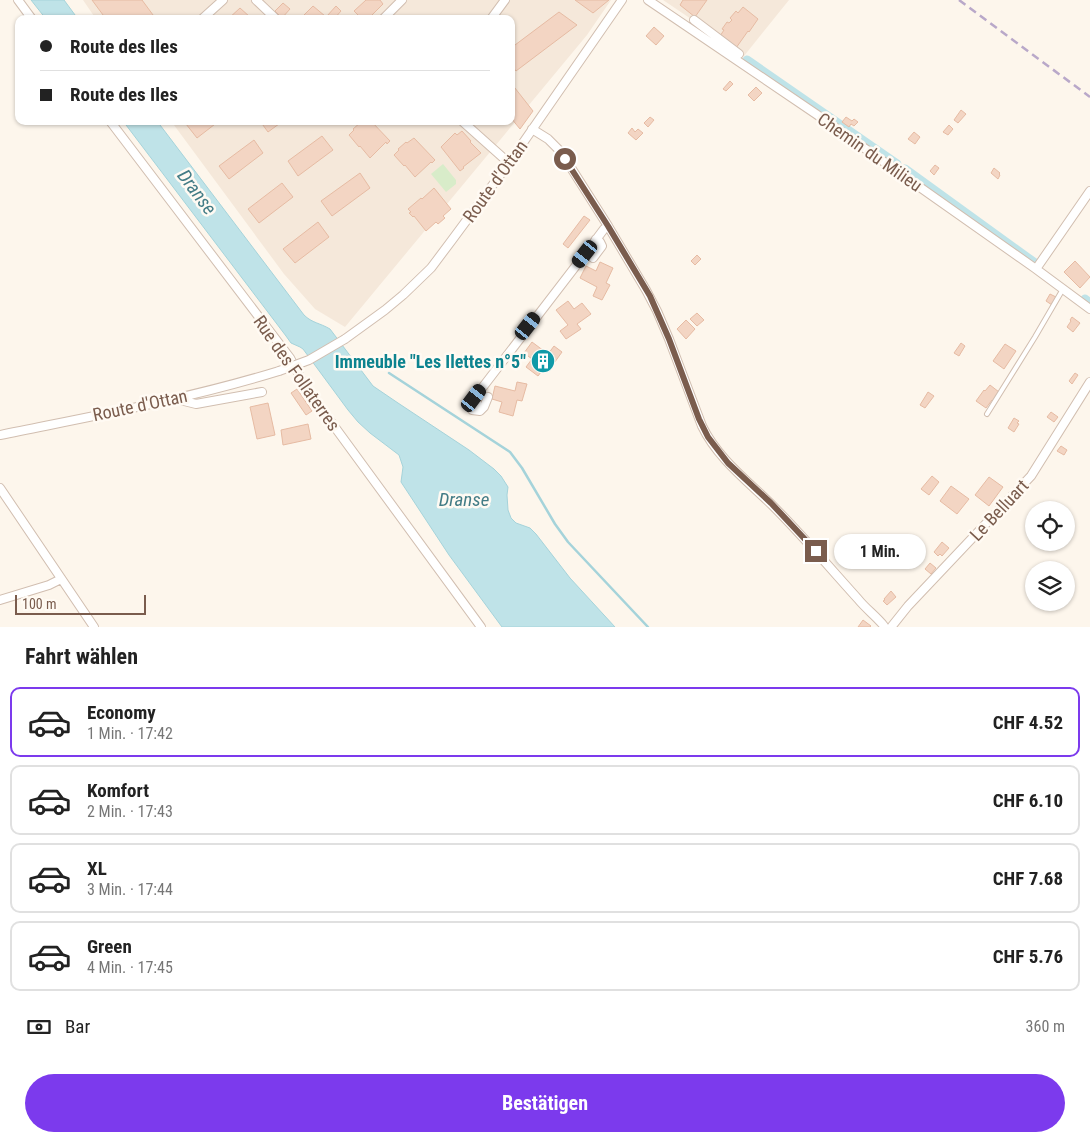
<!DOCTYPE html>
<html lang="de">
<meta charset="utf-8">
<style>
:root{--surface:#fff;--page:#f6f6f6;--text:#222;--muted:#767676;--line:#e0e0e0;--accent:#7c3aed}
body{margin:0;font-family:"Roboto Condensed",sans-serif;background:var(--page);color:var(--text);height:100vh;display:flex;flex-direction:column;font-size:19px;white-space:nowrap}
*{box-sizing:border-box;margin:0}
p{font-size:16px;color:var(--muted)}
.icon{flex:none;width:28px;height:28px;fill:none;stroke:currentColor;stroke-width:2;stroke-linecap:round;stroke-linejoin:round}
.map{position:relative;height:627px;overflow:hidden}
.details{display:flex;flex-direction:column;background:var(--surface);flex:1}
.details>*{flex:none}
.banner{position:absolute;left:15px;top:15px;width:500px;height:110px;border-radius:10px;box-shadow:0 1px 4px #0004;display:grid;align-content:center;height:110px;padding:0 25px;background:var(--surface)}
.buttons{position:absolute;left:1025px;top:501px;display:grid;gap:10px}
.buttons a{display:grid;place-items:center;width:50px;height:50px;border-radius:50%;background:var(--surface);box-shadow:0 1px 4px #0004;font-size:25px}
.scale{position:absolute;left:15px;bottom:12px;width:131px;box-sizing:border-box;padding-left:5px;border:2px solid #7a5c4d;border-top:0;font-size:14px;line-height:18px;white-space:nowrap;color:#7a5c4d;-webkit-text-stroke:4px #fffaf3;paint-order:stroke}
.end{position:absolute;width:22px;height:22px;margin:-11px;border:6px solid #7a5c4d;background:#fff;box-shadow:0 0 0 2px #fff}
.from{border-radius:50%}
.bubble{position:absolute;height:35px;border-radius:18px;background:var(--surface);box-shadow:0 1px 4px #0004;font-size:16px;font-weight:700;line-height:35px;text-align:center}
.car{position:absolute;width:15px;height:30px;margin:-15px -8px;border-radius:6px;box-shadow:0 0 4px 1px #0007;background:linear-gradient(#222 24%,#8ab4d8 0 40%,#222 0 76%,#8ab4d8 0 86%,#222 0)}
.banner b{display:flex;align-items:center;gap:18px;height:48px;font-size:19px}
.banner b+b{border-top:1px solid var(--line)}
.banner i{width:12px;height:12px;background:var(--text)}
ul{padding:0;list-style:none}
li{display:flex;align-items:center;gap:15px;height:70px;margin:0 10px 8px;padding:0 15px;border:2px solid var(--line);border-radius:10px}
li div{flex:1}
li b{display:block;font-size:19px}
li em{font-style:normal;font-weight:700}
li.selected{border-color:var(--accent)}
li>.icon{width:45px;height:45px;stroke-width:1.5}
h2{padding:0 25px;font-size:22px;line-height:60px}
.pay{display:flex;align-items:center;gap:12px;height:55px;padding:0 25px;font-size:19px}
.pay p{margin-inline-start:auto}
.action{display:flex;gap:10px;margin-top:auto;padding:10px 25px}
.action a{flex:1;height:58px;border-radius:30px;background:var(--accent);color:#fff;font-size:20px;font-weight:700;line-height:58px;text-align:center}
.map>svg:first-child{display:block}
</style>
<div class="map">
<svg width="1090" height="627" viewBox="0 0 1090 627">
<rect width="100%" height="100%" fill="#fdf6ec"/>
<path fill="#f5e8da" d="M 83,0 L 611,0 L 587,35 L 345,327 L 315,309 L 284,274 L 171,121 L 511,121 L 511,19 L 96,19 Z
M 663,0 L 789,0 L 744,56 L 739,54 L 703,27 Z"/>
<path fill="#d8ecc9" d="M 443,164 L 456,180 L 456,184 L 446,192 L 431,174 Z"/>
<path fill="#bfe3e8" stroke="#a5d3da" d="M 31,0 L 64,0 L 78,19 L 46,19 Z
M 123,121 L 157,121 L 304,315 C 312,323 320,323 330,329 L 373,386 L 398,403 L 469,450 L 494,469 L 501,476 L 508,487 L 507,495 L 508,510 L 511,518 L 516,523 L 530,528 L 536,534 L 570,578 L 615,627 L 502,627 L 449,555 L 401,482 L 403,467 L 399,455 L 370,433 L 358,422 L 348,410 L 303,349 L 300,347 L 291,343 L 286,336 Z"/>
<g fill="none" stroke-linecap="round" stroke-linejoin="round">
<path stroke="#a5d3da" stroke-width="2.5" d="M 389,373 L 510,452 L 522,468 L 555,524 L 568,542 L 648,627"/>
<path stroke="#bfe3e8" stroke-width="9" d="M 747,60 L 897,164
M 905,169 L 1035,263
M 1085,299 L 1090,303"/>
</g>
<path fill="#f3d5c3" stroke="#e6bba3" d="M 92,0 L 142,0 L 156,19 L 106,19 Z
M 366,0 L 380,0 L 383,4 L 368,19 L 362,19 L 354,11 Z
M 575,0 L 609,0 L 593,13 Z
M 683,0 L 707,0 L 695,17 L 680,5 Z
M 283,3 L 290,9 L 282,18 L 275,11 Z
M 313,6 L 325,16 L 327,16 L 336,6 L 341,11 L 334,19 L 291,19 L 301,18 Z
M 743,7 L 758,19 L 749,32 L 748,31 L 736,48 L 720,36 L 724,30 L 722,29 L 727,22 L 729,23 L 732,20 L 730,18 L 736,11 L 738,13 Z
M 240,8 L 250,17 L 248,19 L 228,19 Z
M 559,12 L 577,25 L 516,71 L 511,65 L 511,48 Z
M 654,27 L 664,36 L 656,45 L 646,36 Z
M 730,81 L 733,84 L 726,91 L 723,89 Z
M 511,83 L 533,111 L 520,129 L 511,118 Z
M 756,87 L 762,93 L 754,101 L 748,95 Z
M 961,110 L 966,114 L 958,123 L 954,120 Z
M 650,117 L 654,120 L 648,127 L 644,123 Z
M 846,117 L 852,121 L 854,119 L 858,122 L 854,126 L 851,124 L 849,127 L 842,122 Z
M 190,121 L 219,121 L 197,138 L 186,124 Z
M 260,121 L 283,121 L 268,132 Z
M 365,121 L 371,121 L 390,141 L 387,144 L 386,142 L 370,158 L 360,146 L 359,147 L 349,135 L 354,130 L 353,129 L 361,122 L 362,123 Z
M 949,125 L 953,129 L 948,135 L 943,132 Z
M 632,128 L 635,132 L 638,129 L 643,133 L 636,140 L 628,133 Z
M 462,131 L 471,141 L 470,142 L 481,153 L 463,167 L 464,168 L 460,171 L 441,147 L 455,133 L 457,135 Z
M 914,132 L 920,137 L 915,144 L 908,139 Z
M 322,136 L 333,150 L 298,176 L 288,161 Z
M 414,138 L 435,160 L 432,163 L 431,162 L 415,177 L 405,165 L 404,166 L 394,155 L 399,150 L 398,149 L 406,142 L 407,143 Z
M 254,140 L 263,153 L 229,179 L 219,166 Z
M 935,165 L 939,168 L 934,175 L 930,171 Z
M 994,168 L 1000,173 L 999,174 L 1000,175 L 998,179 L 991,173 Z
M 360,173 L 370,188 L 332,216 L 321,201 Z
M 282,183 L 293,197 L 259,223 L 248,209 Z
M 434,188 L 451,209 L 443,216 L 445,218 L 438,224 L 436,222 L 426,231 L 414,216 L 413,217 L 409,213 L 411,212 L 408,209 L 421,198 L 422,199 Z
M 584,216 L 590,220 L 568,248 L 563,244 Z
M 318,222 L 329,237 L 295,263 L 283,249 Z
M 697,255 L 701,259 L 695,265 L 691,261 Z
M 1075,261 L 1090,277 L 1080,288 L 1064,272 Z
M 600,262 L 613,268 L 606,283 L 610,285 L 602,300 L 593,296 L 597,287 L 580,278 L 586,266 L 596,271 Z
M 1050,294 L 1056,297 L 1052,305 L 1046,301 Z
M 568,301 L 574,309 L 582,303 L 591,314 L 577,324 L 581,329 L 566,339 L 560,331 L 568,325 L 556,310 Z
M 697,313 L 704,320 L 697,326 L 690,319 Z
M 1072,317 L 1080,323 L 1073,332 L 1067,327 L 1071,321 L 1070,320 Z
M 686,320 L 695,329 L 686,339 L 677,329 Z
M 532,342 L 548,354 L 554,346 L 562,352 L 552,366 L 548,363 L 538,376 L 526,367 L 532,359 L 524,353 Z
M 961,343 L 965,346 L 959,356 L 954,353 Z
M 1005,344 L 1016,351 L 1004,369 L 993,361 Z
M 1075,373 L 1078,375 L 1072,384 L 1069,381 Z
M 517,382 L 527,384 L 522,401 L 517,400 L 513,416 L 499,412 L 502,402 L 492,399 L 495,386 L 515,391 Z
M 990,385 L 999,392 L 993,401 L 992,400 L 986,408 L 976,401 L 984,390 L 985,391 Z
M 297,389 L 312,411 L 306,415 L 291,393 Z
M 928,392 L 934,396 L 925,408 L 920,405 Z
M 268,403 L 275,435 L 257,439 L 250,407 Z
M 1051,412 L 1058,417 L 1054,422 L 1047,417 Z
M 1014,418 L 1019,421 L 1017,423 L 1019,424 L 1014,432 L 1008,428 Z
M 308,424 L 311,439 L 283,445 L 281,430 Z
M 1061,446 L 1067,450 L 1064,455 L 1057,451 Z
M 932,476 L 939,482 L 929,495 L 921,489 Z
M 989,477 L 1003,487 L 989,506 L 975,495 Z
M 951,486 L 969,499 L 957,514 L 940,501 Z
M 942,542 L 949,548 L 942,556 L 940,554 L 938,556 L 934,552 Z
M 881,557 L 886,561 L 880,568 L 875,563 Z
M 930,563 L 936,568 L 931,574 L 925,569 Z
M 891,591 L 896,597 L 887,605 L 883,601 L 885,600 L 884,599 Z
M 863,620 L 871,626 L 870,627 L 858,627 Z"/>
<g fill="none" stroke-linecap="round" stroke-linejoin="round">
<g stroke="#d1beb0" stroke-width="6">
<path id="service" d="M 987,414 L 1035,337 L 1063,289"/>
</g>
<g stroke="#d1beb0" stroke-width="10">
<path id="minor" d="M 18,0 L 32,19
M 256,0 L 276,19
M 648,0 L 816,114 L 1036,269 L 1090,309
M 202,19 L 223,0
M 383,19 L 402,0
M 491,19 L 505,0
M 694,20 L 739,54
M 110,121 L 290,358 L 306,388 L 315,400 L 481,627
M 462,121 L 509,163
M 532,129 L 548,139 L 561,152 L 608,226 L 646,290 L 657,311 L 669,339 L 702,426 C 718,459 748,481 773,506 C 803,536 830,568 858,599 C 866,609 876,616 884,626
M 593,258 L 602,246 L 600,242 L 596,239
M 1036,269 L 1090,191
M 345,339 L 385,310 L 403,295 L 431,268 L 452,240 L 509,163 L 622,0
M 474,398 L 478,405 L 469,405 L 598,237 L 604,229 L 608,226
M 176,399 L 196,404 L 262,392
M 469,405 L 472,410 L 480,411 L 484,407 L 488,397
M 0,435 C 93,416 188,399 279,371
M 0,488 L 94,627
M 0,600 L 49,585 L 61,579
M 892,626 L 908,606 L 1031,476 L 1090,382"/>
</g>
<use href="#service" stroke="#fff" stroke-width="4"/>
<use href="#minor" stroke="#fff" stroke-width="8"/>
<path stroke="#b9a8c9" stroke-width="2.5" stroke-dasharray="8 5" stroke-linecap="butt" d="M 959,0 L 1090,97"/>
<g stroke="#d1beb0" stroke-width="10" stroke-linecap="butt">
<path id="minor-bridge" d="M 279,371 L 309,360 L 345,339"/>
</g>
<use href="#minor-bridge" stroke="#fff" stroke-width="8"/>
</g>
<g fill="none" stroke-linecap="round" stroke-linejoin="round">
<path stroke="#7a5c4d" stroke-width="6" d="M 565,159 L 608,226 L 650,296 L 669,339 L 699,419 L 708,437 L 728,463 L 771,503 L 816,551"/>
</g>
<defs>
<g id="building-disc" transform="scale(1.25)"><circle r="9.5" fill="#0f9aa8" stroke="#fffaf3"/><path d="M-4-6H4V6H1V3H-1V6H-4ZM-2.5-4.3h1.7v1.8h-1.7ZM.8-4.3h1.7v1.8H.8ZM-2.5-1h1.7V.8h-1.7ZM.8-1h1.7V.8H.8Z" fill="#fff"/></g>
</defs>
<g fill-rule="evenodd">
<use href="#building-disc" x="543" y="361"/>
</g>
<g text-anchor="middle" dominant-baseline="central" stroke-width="5" stroke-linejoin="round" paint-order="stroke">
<g font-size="18" fill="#7a5c4d" stroke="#fffaf3">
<text transform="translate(870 152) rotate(35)">Chemin du Milieu</text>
<text transform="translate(495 181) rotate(-54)">Route d'Ottan</text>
<text transform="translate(297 373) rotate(55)">Rue des Follaterres</text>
<text transform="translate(140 405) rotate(-12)">Route d'Ottan</text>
<text transform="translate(999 510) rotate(-47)">Le Belluart</text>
</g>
<g font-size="18" font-weight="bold" fill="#0d838f" stroke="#fffaf3" text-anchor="end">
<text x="526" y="361">Immeuble "Les Ilettes n°5"</text>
</g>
<g font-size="19" font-style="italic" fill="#437c86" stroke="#fffaf3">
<text transform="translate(197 192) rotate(53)">Dranse</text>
<text x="464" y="499">Dranse</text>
</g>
</g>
</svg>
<div class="buttons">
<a><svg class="icon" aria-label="locate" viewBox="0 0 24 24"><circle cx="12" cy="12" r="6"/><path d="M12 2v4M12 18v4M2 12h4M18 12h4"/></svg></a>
<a><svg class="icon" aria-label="layers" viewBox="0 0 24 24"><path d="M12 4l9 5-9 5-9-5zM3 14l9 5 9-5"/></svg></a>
</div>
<div class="scale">100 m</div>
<i class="end from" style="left:565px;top:159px"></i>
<i class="end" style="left:816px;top:551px"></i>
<div class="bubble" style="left:834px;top:534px;width:92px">1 Min.</div>
<i class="car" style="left:585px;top:254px;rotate:218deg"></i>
<i class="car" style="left:528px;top:326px;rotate:38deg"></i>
<i class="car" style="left:474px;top:398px;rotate:37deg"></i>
<div class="banner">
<b><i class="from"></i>Route des Iles</b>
<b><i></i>Route des Iles</b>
</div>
</div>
<section class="details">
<h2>Fahrt wählen</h2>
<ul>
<li class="selected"><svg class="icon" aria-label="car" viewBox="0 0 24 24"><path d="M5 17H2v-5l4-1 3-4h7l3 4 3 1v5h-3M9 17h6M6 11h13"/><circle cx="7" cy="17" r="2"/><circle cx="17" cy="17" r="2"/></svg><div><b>Economy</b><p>1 Min. · 17:42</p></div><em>CHF 4.52</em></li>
<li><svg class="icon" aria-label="car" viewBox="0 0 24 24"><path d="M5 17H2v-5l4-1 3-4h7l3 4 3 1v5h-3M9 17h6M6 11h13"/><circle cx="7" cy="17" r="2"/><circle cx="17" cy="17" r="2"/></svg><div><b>Komfort</b><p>2 Min. · 17:43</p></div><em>CHF 6.10</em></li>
<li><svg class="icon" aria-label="car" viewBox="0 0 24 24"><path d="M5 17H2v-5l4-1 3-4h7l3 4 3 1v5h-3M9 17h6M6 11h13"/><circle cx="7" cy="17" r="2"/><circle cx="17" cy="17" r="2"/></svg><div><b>XL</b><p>3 Min. · 17:44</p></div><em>CHF 7.68</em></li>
<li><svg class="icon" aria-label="car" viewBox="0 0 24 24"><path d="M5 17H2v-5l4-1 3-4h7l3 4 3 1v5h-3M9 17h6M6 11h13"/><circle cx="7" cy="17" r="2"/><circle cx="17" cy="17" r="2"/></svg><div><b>Green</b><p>4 Min. · 17:45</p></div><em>CHF 5.76</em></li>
</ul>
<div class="pay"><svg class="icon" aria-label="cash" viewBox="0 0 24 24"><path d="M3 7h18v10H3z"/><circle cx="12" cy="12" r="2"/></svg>Bar<p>360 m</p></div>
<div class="action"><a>Bestätigen</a></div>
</section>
